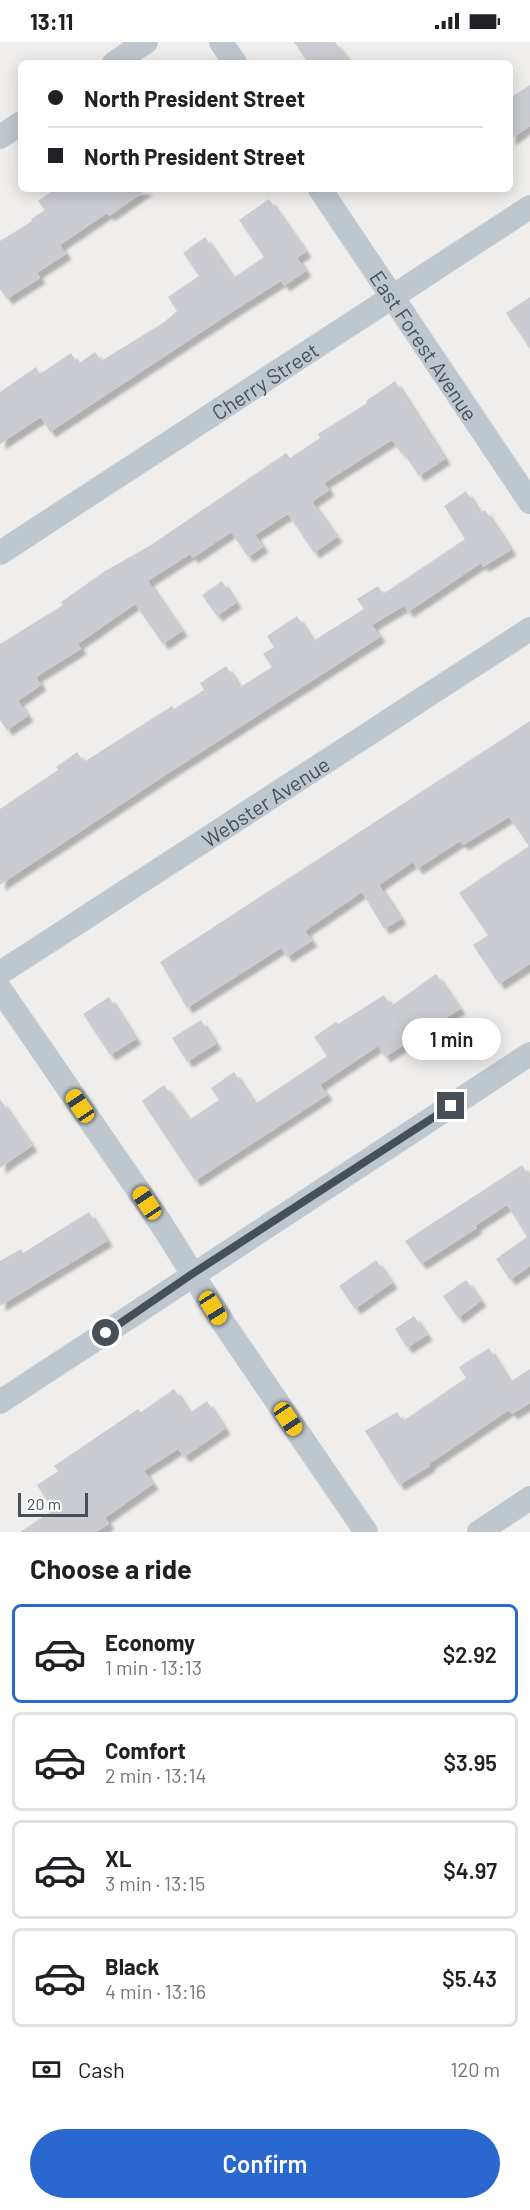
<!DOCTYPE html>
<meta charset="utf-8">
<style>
:root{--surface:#fff;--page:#f2f2f2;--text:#202124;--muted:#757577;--line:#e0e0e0;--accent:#2a67ce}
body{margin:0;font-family:Barlow,sans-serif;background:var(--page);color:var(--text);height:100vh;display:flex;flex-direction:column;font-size:22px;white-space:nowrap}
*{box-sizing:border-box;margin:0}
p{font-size:20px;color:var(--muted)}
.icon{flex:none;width:33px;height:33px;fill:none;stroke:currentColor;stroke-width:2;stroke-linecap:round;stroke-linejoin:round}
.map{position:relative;height:1490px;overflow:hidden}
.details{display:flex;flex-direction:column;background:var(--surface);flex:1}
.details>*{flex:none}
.banner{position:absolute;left:18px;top:18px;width:495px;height:132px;border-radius:9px;box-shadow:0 3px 15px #0003;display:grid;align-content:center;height:132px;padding:0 30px;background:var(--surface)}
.scale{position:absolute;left:18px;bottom:15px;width:70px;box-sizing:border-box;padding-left:6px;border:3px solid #474f59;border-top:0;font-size:16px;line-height:21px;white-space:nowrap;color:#474f59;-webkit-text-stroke:4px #fff;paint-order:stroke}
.end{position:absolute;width:27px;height:27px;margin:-14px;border:8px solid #474f59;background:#fff;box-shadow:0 0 0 3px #fff}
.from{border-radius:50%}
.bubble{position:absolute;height:42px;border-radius:21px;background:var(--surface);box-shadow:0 3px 15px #0003;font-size:20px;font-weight:600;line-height:42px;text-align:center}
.car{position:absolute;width:18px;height:36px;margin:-18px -9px;border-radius:8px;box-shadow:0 0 4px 2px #0007;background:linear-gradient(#f5c518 24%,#345 0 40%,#f5c518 0 76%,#345 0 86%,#f5c518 0)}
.banner b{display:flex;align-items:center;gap:21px;height:57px;font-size:22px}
.banner b+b{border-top:2px solid var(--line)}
.banner i{width:15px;height:15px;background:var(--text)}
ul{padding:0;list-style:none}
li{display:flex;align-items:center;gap:18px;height:99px;margin:0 12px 9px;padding:0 18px;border:3px solid var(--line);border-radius:9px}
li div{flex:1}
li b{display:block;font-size:22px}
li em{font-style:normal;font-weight:600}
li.selected{border-color:var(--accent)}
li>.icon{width:54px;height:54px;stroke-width:1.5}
h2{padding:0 30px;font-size:27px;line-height:72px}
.pay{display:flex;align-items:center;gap:15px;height:66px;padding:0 30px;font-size:22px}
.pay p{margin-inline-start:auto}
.button{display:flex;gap:12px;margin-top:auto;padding:12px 30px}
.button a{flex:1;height:69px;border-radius:36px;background:var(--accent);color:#fff;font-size:24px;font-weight:600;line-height:69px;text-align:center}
.status{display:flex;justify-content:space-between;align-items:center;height:42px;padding:0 30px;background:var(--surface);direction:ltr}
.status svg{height:16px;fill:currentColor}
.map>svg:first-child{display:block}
</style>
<div class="status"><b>13:11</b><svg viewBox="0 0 49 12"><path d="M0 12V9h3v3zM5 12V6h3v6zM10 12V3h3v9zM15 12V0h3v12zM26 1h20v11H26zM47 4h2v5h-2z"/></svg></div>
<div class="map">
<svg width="530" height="1490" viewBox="0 0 530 1490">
<defs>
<filter id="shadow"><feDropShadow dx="5.5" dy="5.5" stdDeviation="1.5" flood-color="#0004"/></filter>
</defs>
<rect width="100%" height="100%" fill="#f0eeed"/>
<path fill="#cbccd2" filter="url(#shadow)" d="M 294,0 L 335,0 L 350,21 L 308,21 Z
M 530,43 L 530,84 L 510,98 L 510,56 Z
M 55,147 L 148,147 L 109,174 L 107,171 L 60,203 L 66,212 L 37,231 L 40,236 L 7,257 L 0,247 L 0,199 L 32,179 L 31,177 L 45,168 L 38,159 Z
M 269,157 L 306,210 L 297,216 L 306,229 L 284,244 L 281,239 L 235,268 L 50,390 L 41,375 L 0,402 L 0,350 L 36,325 L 40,332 L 71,311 L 78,322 L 95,310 L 101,319 L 163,281 L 177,269 L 168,255 L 199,234 L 183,211 L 205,195 L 233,236 L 264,215 L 239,178 Z
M 530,255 L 530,307 L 506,271 Z
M 395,339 L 445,417 L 419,434 L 403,410 L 401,411 L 392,398 L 324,441 L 329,448 L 312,460 L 337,495 L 314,511 L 288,472 L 255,493 L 263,505 L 248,515 L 231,490 L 193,516 L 190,512 L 148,539 L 182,589 L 163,602 L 135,562 L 78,602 L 81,607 L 36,635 L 41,643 L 18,659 L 28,674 L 7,688 L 0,678 L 0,602 L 63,563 L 61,560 L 105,529 L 151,503 L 286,411 L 290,416 L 320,396 L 318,392 L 367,361 L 366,359 Z
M 466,449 L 480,471 L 485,468 L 511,508 L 483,525 L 481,521 L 408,570 L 404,564 L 372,583 L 380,595 L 164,734 L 0,843 L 0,767 L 58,728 L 56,725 L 77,710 L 84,720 L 172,664 L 174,667 L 204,648 L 200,641 L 226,624 L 240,645 L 272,625 L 263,612 L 274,605 L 267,594 L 297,574 L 313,599 L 364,567 L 357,557 L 378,544 L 383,552 L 465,497 L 444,464 Z
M 222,539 L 236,561 L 217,574 L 202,553 Z
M 530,679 L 530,922 L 499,942 L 473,903 L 488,893 L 459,851 L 529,804 L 509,775 L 463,803 L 460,799 L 417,827 L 413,820 L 379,843 L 401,877 L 384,887 L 362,850 L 305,889 L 312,899 L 287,915 L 281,906 L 187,966 L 160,920 Z
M 436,932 L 460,967 L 385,1015 L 378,1004 L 320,1043 L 327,1053 L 195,1139 L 142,1059 L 164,1043 L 189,1078 L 219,1058 L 211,1046 L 234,1030 L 255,1062 L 327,1014 L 314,995 L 336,980 L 338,982 L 384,953 L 391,964 Z
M 109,955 L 136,997 L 110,1013 L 83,972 Z
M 201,978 L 216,1002 L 187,1020 L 172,996 Z
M 0,1057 L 32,1104 L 0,1126 Z
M 522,1123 L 530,1136 L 530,1224 L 510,1238 L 496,1217 L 527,1195 L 507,1163 L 475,1184 L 477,1186 L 421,1222 L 405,1199 Z
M 89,1170 L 107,1199 L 0,1264 L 0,1219 L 21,1207 L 23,1211 Z
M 376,1218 L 392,1241 L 355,1267 L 339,1244 Z
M 466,1238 L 481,1259 L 458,1276 L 443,1254 Z
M 414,1274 L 427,1293 L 407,1306 L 395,1287 Z
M 489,1306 L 510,1340 L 530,1327 L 530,1361 L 512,1372 L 509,1368 L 429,1422 L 430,1424 L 399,1443 L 365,1389 L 397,1370 L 403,1379 L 466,1336 L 459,1325 Z
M 174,1347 L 190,1371 L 207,1359 L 225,1387 L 184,1415 L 178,1407 L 144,1429 L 153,1442 L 105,1476 L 109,1482 L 96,1490 L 20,1490 L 53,1468 L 37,1443 L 58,1429 L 54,1424 L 138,1367 L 141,1370 Z"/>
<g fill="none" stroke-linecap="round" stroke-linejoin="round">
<g stroke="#bfc7ce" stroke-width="24">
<path d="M 221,0 L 235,21"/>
<path d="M 114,21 L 146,0"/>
<path d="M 0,95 L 21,81"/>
<path id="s1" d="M 320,147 L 530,460"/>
<path id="s2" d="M 0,511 L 530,165"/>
<path id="s3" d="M 0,931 L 530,587"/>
<path d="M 0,947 L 160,1180 L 224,1282 L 366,1490"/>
<path d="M 0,1360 L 530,1012"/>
<path d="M 479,1490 L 530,1456"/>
</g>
</g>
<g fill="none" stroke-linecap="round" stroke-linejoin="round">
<path stroke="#474f59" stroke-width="8" d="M 106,1291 L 192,1232 L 451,1064"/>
</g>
<g text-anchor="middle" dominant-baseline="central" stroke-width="4.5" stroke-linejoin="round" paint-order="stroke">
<g font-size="21" fill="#474f59" stroke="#fff">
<text stroke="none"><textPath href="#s1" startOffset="188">East Forest Avenue</textPath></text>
<text stroke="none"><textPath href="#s2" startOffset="316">Cherry Street</textPath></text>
<text stroke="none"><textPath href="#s3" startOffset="316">Webster Avenue</textPath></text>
</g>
</g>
</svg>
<div class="scale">20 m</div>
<i class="end from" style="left:106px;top:1291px"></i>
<i class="end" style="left:451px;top:1064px"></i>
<div class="bubble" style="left:402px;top:976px;width:99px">1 min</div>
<i class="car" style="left:80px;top:1064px;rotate:326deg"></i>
<i class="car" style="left:147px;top:1161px;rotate:326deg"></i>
<i class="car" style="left:213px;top:1266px;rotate:148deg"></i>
<i class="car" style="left:288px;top:1377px;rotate:146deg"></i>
<div class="banner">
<b><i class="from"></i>North President Street</b>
<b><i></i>North President Street</b>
</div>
</div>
<section class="details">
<h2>Choose a ride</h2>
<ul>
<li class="selected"><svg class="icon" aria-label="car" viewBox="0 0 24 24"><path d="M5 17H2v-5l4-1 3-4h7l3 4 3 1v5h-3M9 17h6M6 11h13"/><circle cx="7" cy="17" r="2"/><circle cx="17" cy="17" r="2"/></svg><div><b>Economy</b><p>1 min · 13:13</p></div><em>$2.92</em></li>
<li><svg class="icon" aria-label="car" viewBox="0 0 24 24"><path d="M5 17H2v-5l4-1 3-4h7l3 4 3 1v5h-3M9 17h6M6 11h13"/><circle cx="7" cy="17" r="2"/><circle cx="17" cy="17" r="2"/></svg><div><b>Comfort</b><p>2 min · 13:14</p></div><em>$3.95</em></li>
<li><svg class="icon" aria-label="car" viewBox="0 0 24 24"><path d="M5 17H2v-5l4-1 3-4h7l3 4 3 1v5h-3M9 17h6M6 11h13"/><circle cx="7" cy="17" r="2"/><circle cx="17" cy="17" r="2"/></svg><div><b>XL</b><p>3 min · 13:15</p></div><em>$4.97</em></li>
<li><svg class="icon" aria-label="car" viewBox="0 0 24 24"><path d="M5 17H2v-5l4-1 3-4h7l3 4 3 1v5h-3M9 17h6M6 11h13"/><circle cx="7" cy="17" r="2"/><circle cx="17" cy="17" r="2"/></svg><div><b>Black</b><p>4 min · 13:16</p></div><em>$5.43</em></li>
</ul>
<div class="pay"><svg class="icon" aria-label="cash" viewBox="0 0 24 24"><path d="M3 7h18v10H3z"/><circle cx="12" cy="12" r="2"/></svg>Cash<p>120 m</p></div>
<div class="button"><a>Confirm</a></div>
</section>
